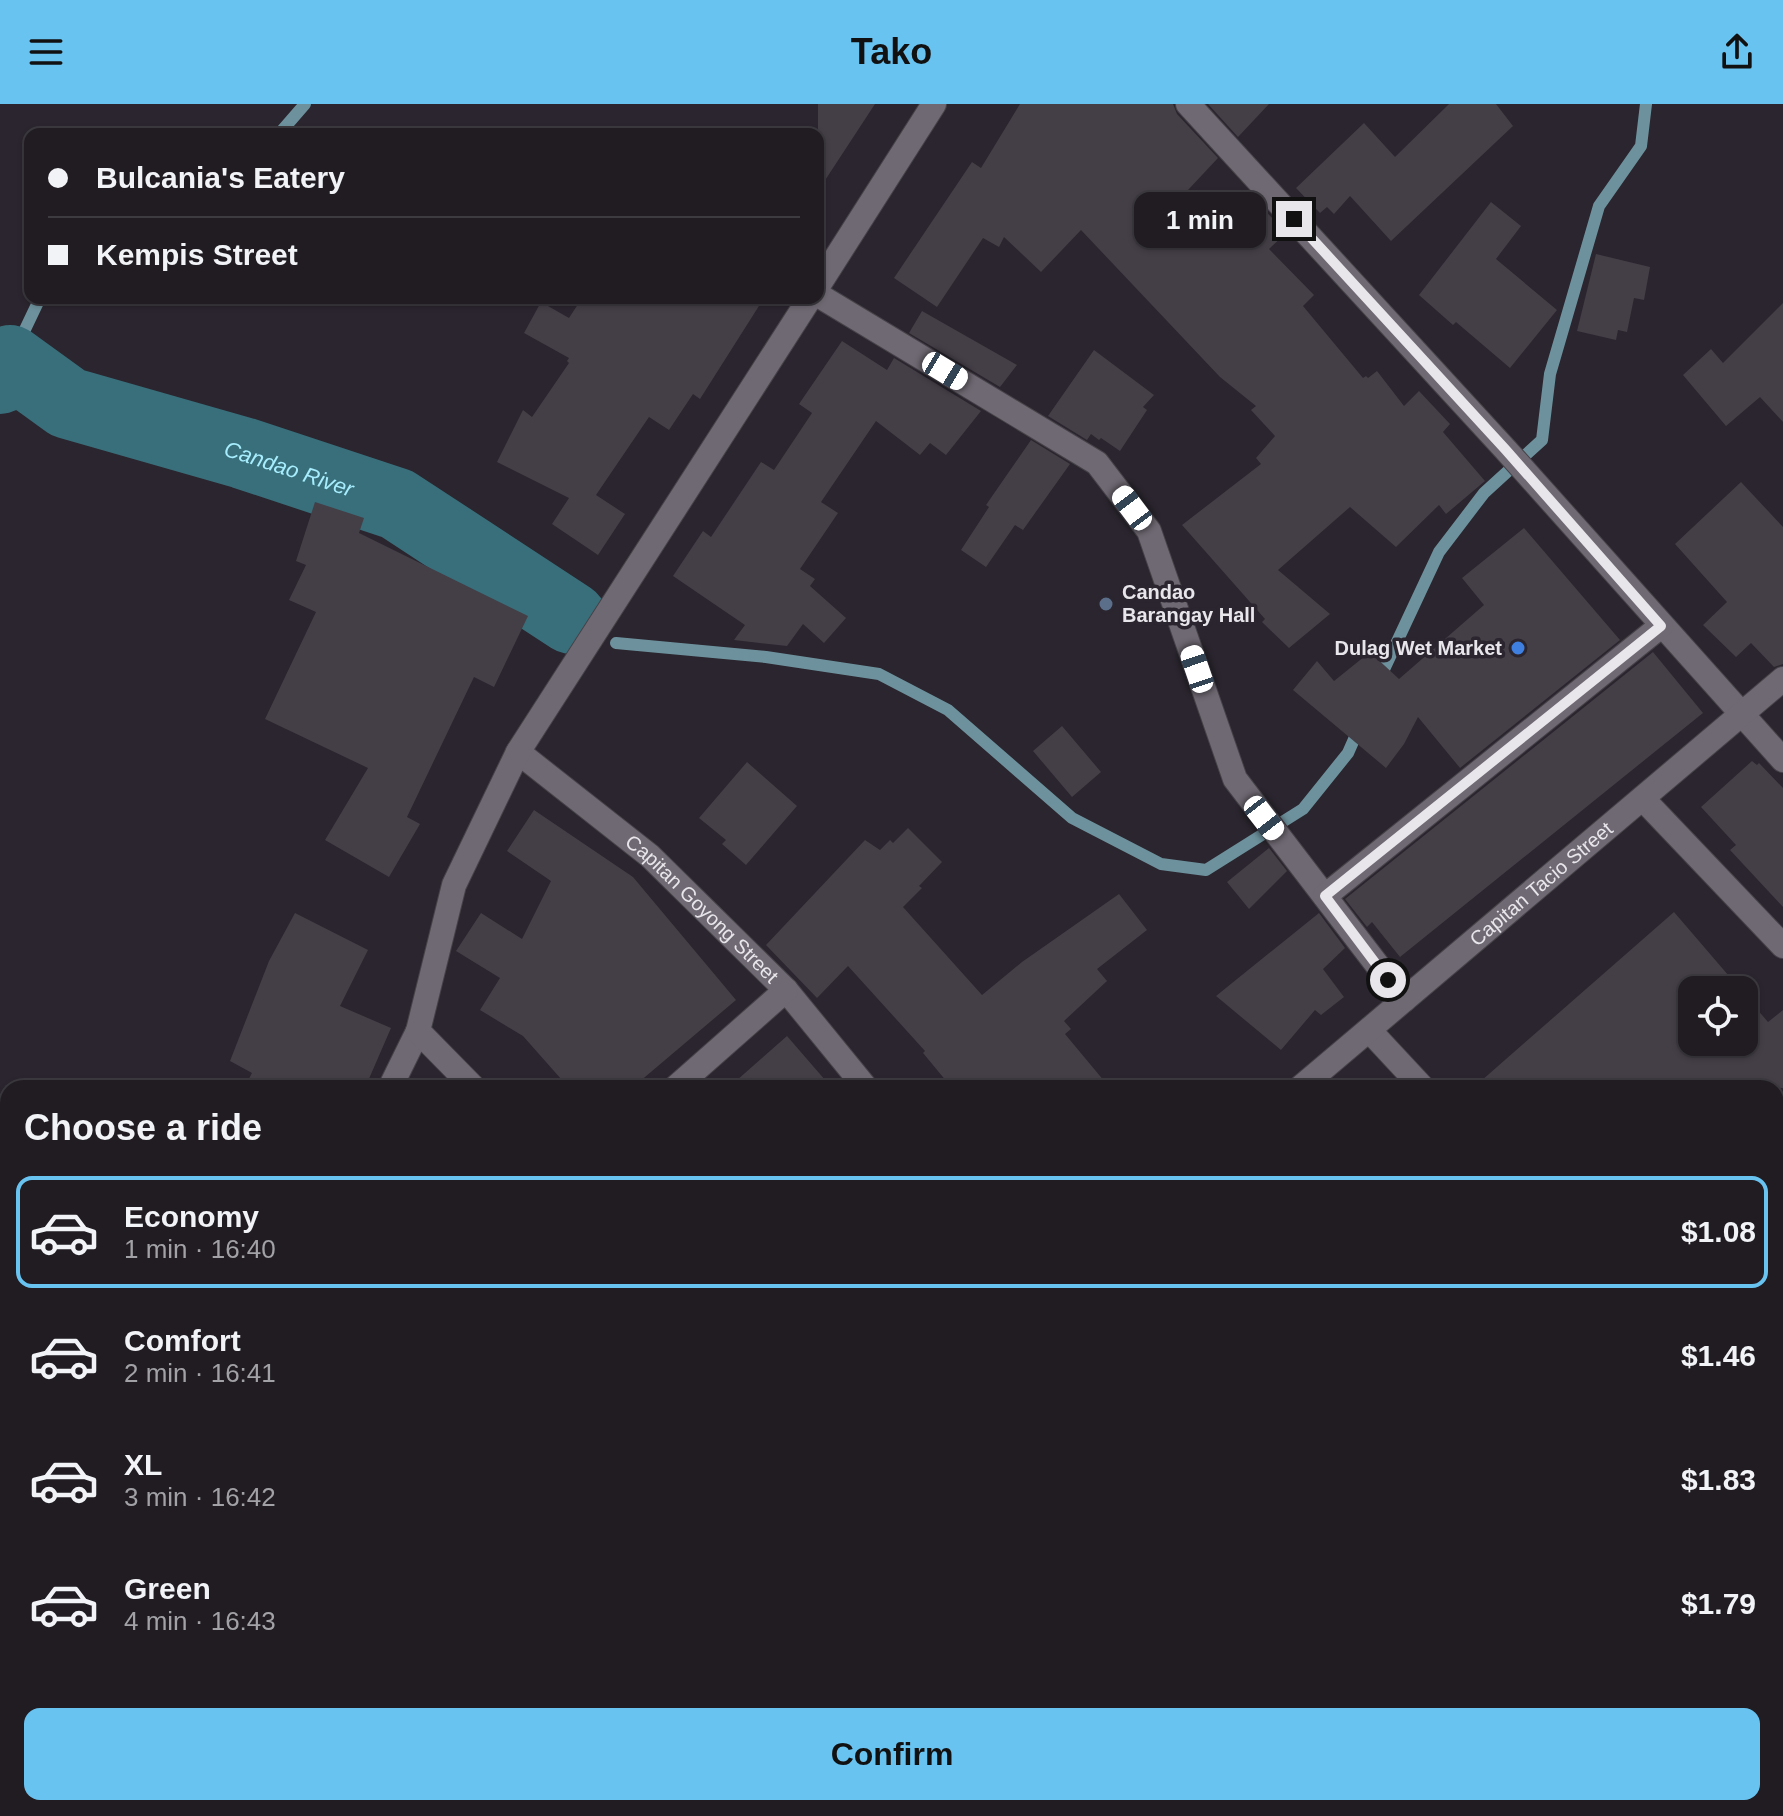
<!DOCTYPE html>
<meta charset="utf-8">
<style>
:root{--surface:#201c22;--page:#28252a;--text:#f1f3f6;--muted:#a2a1a5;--line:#3d3a40;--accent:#69c3f1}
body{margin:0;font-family:Arial,sans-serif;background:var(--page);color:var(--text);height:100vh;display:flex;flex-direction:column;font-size:30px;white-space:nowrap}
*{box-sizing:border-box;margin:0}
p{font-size:26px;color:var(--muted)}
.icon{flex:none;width:44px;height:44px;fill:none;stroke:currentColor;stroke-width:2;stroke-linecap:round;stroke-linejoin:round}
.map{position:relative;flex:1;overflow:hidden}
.details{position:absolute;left:0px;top:976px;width:1784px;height:736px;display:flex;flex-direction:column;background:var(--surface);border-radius:24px 24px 0 0;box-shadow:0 2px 6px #0004,0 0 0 2px var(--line)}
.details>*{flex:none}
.guide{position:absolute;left:24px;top:24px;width:800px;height:176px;border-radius:16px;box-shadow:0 2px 6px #0004,0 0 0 2px var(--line);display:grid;align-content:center;height:176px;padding:0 24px;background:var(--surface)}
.fabs{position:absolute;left:1678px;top:872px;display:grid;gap:16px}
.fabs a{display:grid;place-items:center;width:80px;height:80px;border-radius:16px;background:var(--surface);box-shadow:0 2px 6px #0004,0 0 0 2px var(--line);font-size:40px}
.end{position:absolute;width:36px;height:36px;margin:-18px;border:10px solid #e8e5eb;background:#111;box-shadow:0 0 0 4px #111}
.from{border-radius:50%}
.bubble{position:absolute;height:56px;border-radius:16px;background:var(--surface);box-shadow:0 2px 6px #0004,0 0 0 2px var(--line);font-size:26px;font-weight:800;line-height:56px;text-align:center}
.car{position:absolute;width:24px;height:48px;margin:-24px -12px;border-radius:10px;box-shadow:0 0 6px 2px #0007;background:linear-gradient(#fff 24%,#345 0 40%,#fff 0 76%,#345 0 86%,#fff 0)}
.guide b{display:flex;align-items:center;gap:28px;height:76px;font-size:30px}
.guide b+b{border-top:2px solid var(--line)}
.guide i{width:20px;height:20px;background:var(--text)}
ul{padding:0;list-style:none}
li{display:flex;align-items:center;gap:24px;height:112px;margin:0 16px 12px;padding:0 8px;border:4px solid transparent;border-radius:16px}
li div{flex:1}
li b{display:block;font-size:30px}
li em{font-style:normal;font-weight:800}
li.on{border-color:var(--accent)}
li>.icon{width:72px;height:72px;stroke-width:1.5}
h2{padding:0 24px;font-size:36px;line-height:96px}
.cta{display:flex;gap:16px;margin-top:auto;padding:16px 24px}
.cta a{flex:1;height:92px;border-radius:16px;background:var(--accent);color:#111;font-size:32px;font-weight:800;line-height:92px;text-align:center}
header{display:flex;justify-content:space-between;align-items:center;height:104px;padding:0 24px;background:var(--accent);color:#111;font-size:36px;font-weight:800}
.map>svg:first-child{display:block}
</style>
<header><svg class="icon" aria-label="menu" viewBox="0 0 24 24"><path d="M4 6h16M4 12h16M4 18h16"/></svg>Tako<svg class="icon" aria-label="share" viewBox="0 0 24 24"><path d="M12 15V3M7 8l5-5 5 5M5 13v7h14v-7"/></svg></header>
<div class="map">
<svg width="1783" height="1712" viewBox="0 0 1783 1712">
<rect width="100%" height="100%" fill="#2a252e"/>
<path fill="#334928" d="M 560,1704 L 1080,1704 L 1088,1712 L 551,1712 Z"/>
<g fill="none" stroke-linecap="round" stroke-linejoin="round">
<path stroke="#6d929d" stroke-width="12" d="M 279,30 L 305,0
M 10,257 L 40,194
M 616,539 L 766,553 L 879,570 L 948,606 L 1072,714 L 1161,760 L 1206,766 L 1303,705 L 1348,649 L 1359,624
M 1380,574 L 1439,448 L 1484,389 L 1542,336 L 1550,270 L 1599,102 L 1641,42 L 1646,0
M 1776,1564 L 1783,1575"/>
<path stroke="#386f7b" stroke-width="72" id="s1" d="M 0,274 L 10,257 L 68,299 L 243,349 L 397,400 L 571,514"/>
</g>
<path fill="#443e47" d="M 818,0 L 875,0 L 818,87 Z
M 1020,0 L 1173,0 L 1177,10 L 1218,54 L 1188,86 L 1231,132 L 1261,102 L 1286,129 L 1269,145 L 1314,191 L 1303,202 L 1363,274 L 1366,272 L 1368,274 L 1377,267 L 1404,302 L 1419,287 L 1450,320 L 1443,328 L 1485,377 L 1446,410 L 1439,401 L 1396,443 L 1350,403 L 1278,466 L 1330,510 L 1289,544 L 1262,518 L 1265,515 L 1182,421 L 1261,360 L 1256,354 L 1275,332 L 1251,306 L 1256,302 L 1220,273 L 1081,126 L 1041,168 L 1004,133 L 999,143 L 983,134 L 937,203 L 894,174 L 972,58 L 981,64 Z
M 1208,0 L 1269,0 L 1238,33 Z
M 1449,0 L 1496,0 L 1513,22 L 1391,137 L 1350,92 L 1334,110 L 1327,103 L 1320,109 L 1296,84 L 1364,19 L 1395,53 Z
M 1491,98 L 1521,122 L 1496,155 L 1557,206 L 1510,264 L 1456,218 L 1453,221 L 1419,191 Z
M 1596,150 L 1650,163 L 1644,196 L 1634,194 L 1627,228 L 1618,226 L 1616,236 L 1577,227 Z
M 582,194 L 764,194 L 700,295 L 693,290 L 669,326 L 649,313 L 596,391 L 625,410 L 598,451 L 552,420 L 569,394 L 497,358 L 523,306 L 532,313 L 569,259 L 567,257 L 569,254 L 524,229 L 541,198 L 569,214 Z
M 1783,199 L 1783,318 L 1760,293 L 1726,322 L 1683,271 L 1711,245 L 1723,259 Z
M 922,207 L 1017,261 L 1000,283 L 909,229 Z
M 842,237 L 887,266 L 894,254 L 981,307 L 946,351 L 930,339 L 920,351 L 876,317 L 821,398 L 838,409 L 800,465 L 815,475 L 810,482 L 846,514 L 824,539 L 803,520 L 787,542 L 734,536 L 745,521 L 673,472 L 703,427 L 711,433 L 761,358 L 774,366 L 812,309 L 799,300 Z
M 1094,246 L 1154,291 L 1143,303 L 1147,306 L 1120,347 L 1101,334 L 1099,336 L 1091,330 L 1087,336 L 1048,312 Z
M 1031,336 L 1070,360 L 1023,426 L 1015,421 L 986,463 L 961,446 L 989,403 L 986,401 Z
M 1741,378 L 1783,423 L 1783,560 L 1774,563 L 1751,539 L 1736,553 L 1703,521 L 1727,498 L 1675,440 Z
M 315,398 L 364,414 L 359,429 L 528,512 L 494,583 L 474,573 L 407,713 L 420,720 L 389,773 L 325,736 L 368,664 L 265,615 L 316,508 L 289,496 L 306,461 L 296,457 Z
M 1524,424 L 1620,536 L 1460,664 L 1418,613 L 1404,640 L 1386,664 L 1293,586 L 1317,557 L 1334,577 L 1370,548 L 1399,575 L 1484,501 L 1462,474 Z
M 1653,548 L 1703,609 L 1400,853 L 1372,818 L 1367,823 L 1345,795 Z
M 1062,622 L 1101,668 L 1072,693 L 1033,647 Z
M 1752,657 L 1757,661 L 1759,659 L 1783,684 L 1783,803 L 1730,746 L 1736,741 L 1701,703 Z
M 747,658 L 797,702 L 746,761 L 722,740 L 726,736 L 699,714 Z
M 534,706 L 633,773 L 736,896 L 632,984 L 569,984 L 523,932 L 480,906 L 500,874 L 456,847 L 481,809 L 522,835 L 551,777 L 507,747 Z
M 908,724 L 942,758 L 919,782 L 922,784 L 903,803 L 982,891 L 1022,858 L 1119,790 L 1147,826 L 1097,865 L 1107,877 L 1064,917 L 1071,925 L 1065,930 L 1110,984 L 952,984 L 923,949 L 925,947 L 848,862 L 817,894 L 766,841 L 865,736 L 880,746 L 890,736 L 893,739 Z
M 1269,744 L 1287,767 L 1249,805 L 1227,778 Z
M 1674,808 L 1741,886 L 1692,886 L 1692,938 L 1744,938 L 1744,890 L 1768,918 L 1783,906 L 1783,984 L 1473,984 Z
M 295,809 L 368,846 L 340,902 L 391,924 L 365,984 L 244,984 L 252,969 L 230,957 L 269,857 Z
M 1319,809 L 1345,844 L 1323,865 L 1344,893 L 1321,911 L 1315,906 L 1281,946 L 1216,892 Z
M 787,932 L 832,984 L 728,984 Z"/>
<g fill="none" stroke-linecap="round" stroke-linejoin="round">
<g stroke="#464249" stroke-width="26">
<path id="lane" d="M 1643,695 L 1783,842
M 1369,926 L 1423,984"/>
</g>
<g stroke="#464249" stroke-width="26">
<g id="street">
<path d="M 1188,0 L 1505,345 L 1783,656"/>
<path d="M 818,191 L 1097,359 L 1149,427 L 1235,675 L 1404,896"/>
<path id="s2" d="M 518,648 L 650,752 L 786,886 L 866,984"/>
<path d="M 1325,792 L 1661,522"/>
<path d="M 390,984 L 418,927"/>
<path d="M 675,984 L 786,886"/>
<path id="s3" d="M 1300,984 L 1783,575"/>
<path d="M 1776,1377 L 1783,1371"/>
<path d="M 0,1681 L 8,1673"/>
<path d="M 195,1704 L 203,1712"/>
<path d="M 1494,1704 L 1501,1712"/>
<path d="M 505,1712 L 513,1704"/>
<path d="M 1393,1712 L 1402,1704"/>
</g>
</g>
<g stroke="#464249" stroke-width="26">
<path id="secondary" d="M 818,182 L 934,0
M 474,984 L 418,927 L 454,781 L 518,648 L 810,194
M 1130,1704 L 1137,1712"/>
</g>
<path stroke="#8d8991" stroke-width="5" stroke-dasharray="2 6" stroke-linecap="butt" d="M 771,1704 L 778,1712
M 594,1712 L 603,1704
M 817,1712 L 825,1704
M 913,1712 L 915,1712
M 928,1712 L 936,1704
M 1003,1712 L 1004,1704"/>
<use href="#lane" stroke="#6f6973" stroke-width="24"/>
<use href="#street" stroke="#6f6973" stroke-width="24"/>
<use href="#secondary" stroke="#6f6973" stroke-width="24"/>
</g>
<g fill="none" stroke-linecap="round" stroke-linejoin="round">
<path stroke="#e8e5eb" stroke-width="10" d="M 1294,115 L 1505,345 L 1661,522 L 1325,792 L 1388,876"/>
</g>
<circle fill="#5c6f8a" stroke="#2a252e" stroke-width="3" cx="1106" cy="500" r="8"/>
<circle fill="#3f7fe0" stroke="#2a252e" stroke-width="3" cx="1518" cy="544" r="8"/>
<g text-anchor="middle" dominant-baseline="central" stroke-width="7" stroke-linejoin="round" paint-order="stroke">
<g font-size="20" font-weight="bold" fill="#e8e5eb" stroke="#2a252e" text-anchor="start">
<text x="1122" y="488">Candao<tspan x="1122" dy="23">Barangay Hall</tspan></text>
<text x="1502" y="544" text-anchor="end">Dulag Wet Market</text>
</g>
<g font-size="20" fill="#e8e5eb" stroke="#2a252e">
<text stroke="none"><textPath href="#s3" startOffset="316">Capitan Tacio Street</textPath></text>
<text stroke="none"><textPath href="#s2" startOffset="242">Capitan Goyong Street</textPath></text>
</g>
<g font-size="22" font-style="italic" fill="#a7edfd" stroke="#2a252e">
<text stroke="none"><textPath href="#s1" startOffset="322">Candao River</textPath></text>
</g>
</g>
</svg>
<div class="fabs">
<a><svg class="icon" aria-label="locate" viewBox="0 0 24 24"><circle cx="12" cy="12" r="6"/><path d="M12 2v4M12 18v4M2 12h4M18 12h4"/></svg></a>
</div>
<i class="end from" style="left:1388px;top:876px"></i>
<i class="end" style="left:1294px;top:115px"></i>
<div class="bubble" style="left:1134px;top:88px;width:132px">1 min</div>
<i class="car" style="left:945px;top:267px;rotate:121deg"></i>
<i class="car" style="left:1132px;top:404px;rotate:323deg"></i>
<i class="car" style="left:1197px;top:565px;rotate:341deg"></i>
<i class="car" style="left:1264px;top:714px;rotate:142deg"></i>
<div class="guide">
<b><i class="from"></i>Bulcania's Eatery</b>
<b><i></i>Kempis Street</b>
</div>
<section class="details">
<h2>Choose a ride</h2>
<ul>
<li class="on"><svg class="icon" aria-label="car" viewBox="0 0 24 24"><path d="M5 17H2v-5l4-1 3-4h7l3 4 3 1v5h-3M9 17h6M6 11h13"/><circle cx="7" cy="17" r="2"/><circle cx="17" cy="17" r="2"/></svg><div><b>Economy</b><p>1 min · 16:40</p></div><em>$1.08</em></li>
<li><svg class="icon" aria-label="car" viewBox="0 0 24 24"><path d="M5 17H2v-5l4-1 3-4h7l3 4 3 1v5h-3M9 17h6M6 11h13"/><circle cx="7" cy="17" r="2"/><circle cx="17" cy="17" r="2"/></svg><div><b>Comfort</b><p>2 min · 16:41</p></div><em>$1.46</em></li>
<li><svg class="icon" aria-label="car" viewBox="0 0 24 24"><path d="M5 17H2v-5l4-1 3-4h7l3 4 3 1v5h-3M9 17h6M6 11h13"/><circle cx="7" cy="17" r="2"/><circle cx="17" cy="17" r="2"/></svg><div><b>XL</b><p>3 min · 16:42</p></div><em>$1.83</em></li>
<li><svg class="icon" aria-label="car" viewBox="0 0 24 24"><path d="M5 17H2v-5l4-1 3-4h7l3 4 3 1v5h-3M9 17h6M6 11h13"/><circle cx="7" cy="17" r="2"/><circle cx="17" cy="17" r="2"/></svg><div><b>Green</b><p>4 min · 16:43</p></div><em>$1.79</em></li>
</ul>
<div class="cta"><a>Confirm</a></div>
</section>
</div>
